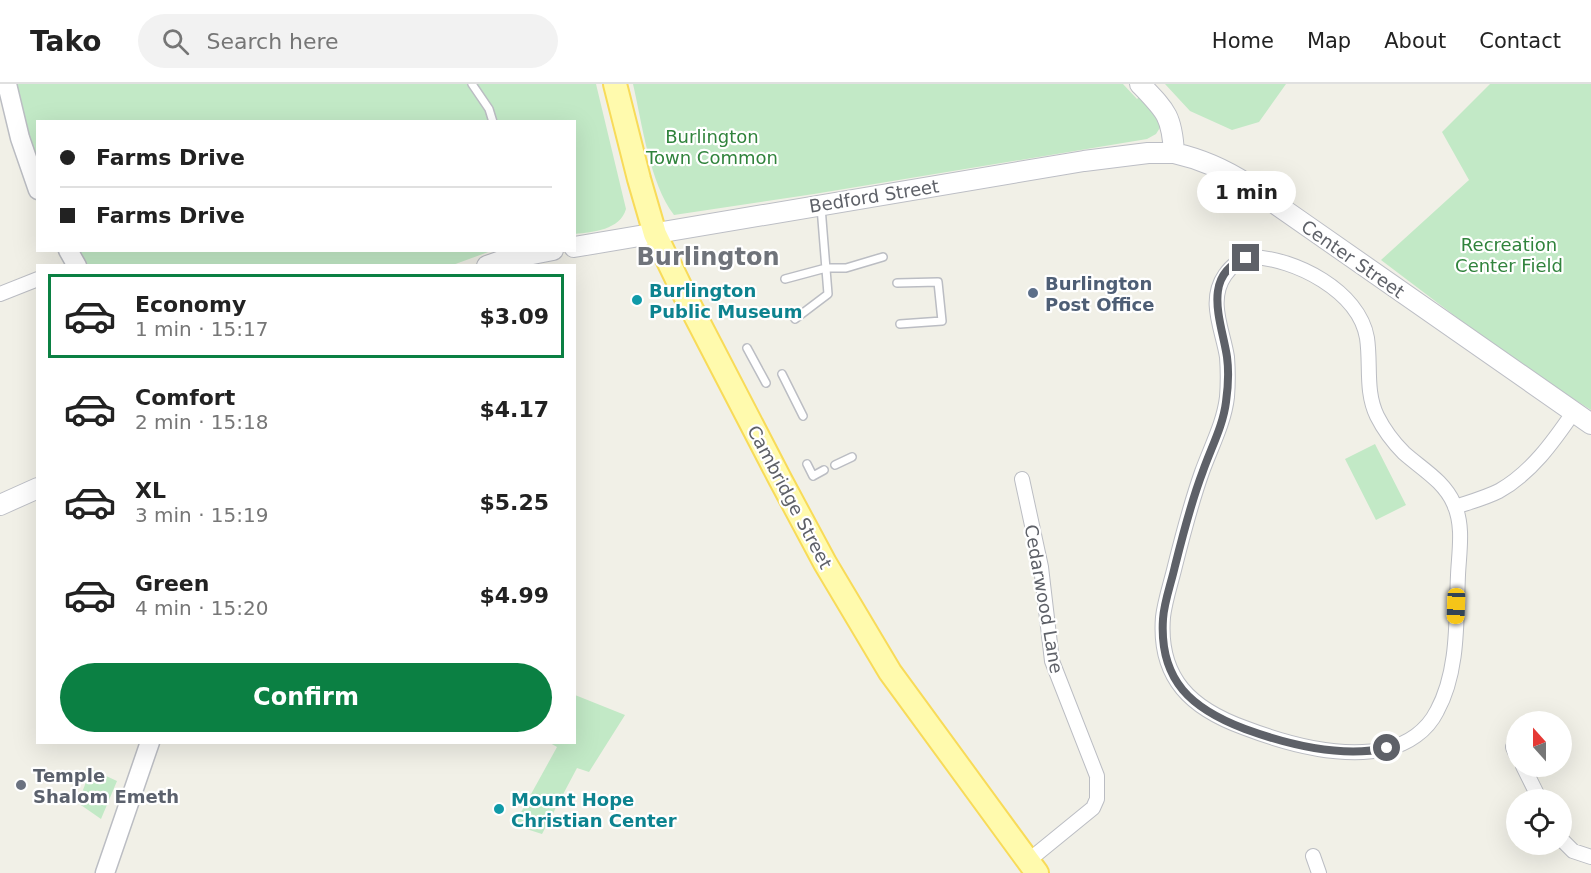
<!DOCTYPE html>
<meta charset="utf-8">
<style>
:root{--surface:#fff;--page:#f2f2f2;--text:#222;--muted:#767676;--line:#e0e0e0;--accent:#0b8043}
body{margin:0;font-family:"DejaVu Sans",sans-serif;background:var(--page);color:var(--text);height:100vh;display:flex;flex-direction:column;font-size:22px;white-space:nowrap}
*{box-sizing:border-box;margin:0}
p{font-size:20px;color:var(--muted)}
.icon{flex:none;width:33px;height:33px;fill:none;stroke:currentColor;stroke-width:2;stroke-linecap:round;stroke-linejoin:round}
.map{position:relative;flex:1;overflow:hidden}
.sheet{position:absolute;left:36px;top:180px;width:540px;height:480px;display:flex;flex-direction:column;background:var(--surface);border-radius:0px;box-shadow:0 6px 24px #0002}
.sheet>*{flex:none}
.guide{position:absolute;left:36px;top:36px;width:540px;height:132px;border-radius:0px;box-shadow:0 6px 24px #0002;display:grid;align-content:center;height:132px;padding:0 24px;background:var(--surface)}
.needle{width:39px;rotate:339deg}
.fabs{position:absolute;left:1506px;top:627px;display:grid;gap:12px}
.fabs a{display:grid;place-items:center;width:66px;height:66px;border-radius:50%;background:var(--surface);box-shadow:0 6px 24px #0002;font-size:30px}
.end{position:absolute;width:27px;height:27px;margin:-14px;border:8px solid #5e6168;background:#fff;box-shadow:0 0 0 3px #fff}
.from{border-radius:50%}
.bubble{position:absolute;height:42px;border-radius:21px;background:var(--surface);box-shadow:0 6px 24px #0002;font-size:20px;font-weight:700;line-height:42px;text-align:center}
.car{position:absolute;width:18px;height:36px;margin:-18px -9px;border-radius:8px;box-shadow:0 0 4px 2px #0007;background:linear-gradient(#f5c518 24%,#345 0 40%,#f5c518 0 76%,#345 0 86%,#f5c518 0)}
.guide b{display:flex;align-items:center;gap:21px;height:57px;font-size:22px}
.guide b+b{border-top:2px solid var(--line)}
.guide i{width:15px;height:15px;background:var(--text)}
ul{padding:10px 0 0;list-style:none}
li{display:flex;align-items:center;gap:18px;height:84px;margin:0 12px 9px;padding:0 12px;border:3px solid transparent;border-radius:0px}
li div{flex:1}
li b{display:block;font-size:22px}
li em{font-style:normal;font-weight:700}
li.on{border-color:var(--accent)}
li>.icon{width:54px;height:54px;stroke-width:1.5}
.button{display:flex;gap:12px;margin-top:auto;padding:12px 24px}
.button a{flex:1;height:69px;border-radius:36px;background:var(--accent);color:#fff;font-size:24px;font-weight:700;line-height:69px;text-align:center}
header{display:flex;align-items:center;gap:36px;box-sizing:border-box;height:84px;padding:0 30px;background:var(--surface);border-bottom:2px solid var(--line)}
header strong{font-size:28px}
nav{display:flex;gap:33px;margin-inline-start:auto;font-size:21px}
.search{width:420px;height:54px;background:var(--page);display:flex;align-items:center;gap:15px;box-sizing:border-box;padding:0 21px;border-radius:33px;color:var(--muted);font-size:22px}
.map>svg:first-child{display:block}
</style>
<header>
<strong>Tako</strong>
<div class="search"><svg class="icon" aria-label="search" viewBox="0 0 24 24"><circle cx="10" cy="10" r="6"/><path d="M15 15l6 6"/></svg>Search here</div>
<nav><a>Home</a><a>Map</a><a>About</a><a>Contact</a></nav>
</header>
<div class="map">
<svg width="1591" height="789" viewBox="0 0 1591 789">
<rect width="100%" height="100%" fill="#f1f0e7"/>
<path fill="#c2e9c6" d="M 17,0 L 596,0 L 626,125 C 620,146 593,148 575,150 L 574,38 L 38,38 L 37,83 Z
M 633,0 L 1123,0 L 1137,15 L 1140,12 L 1155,28 L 1161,42 L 1156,50 L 1147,55 L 814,110 L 674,131 C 650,100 642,39 633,0 Z
M 1165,0 L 1286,0 L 1259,38 L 1232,46 L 1190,27 Z
M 1490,0 L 1591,0 L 1591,326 L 1517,279 L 1381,176 L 1469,96 L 1442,48 Z
M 78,167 L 491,167 L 450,182 L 87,182 Z
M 1375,360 L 1406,421 L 1376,436 L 1345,375 Z
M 575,611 L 625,631 L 589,688 L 577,684 L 542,750 L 514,741 L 557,663 L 550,659 L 574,658 Z
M 91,685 L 117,697 L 101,735 L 78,719 Z"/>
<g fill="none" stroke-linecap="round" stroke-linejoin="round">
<g stroke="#bbbdc3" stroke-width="10">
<path id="service" d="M 472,0 L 489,25 L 493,38
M 785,195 L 826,184 L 846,184 L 883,173
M 897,199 L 938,198 L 942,237 L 900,240
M 795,235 L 828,210 L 821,123
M 747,264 L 766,299
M 782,290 L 803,332
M 807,380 L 813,392 L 824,386
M 835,381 L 852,373"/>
</g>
<g stroke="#bbbdc3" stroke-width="16">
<path id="minor" d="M 1251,173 C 1295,174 1359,207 1367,254 C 1371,281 1365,307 1377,332 C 1384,346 1393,358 1404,369 C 1422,385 1444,397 1454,420 C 1464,442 1459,468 1458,491 C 1456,535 1459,587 1437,627 C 1427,647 1408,660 1386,665 C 1341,675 1287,660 1245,644 C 1192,625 1158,595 1163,533 C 1165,516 1171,499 1175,482 C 1183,450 1191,419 1202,388 C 1211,363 1224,339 1227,313 C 1228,300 1228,286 1227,273 C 1223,246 1207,217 1225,191 C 1232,181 1239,176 1251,173 Z
M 0,210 L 38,195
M 1022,395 L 1041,483 L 1052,577 L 1097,692 L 1097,715 L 1093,724 L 1028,777
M 1455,423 C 1470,418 1485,414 1499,407 C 1531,389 1553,358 1573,329
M 1513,663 L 1516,670
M 1523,682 L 1540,716
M 1562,756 L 1573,767 L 1591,773
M 1313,772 L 1319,789"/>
</g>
<g stroke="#bbbdc3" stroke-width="21">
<path id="tertiary" d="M 7,0 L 20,54 L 38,106
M 68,166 L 77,182
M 105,789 L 150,658"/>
</g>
<g stroke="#bcbec5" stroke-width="22">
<path id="secondary" d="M 1140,0 C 1166,27 1172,32 1174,69 C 1201,75 1224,85 1247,100 L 1591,340
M 574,163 L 1084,77 L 1148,69 L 1174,69
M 487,182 L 507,175 L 553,166
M 0,421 L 38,404"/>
</g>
<g stroke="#f8db59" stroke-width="26">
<path id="primary" d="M 615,0 L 639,95 L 655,150 L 684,210 L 780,395 L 825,479 L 890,588 L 1037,789"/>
</g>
<use href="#service" stroke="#fff" stroke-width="7"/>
<use href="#minor" stroke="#fff" stroke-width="14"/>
<use href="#tertiary" stroke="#fff" stroke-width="18"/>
<use href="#secondary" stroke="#fff" stroke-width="20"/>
<use href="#primary" stroke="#fffaad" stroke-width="22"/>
</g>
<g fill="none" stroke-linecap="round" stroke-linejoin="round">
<path stroke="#5e6168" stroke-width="8" d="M 1246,174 C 1200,191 1222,239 1227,273 C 1229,288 1228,304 1226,318 C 1223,342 1211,364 1203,387 C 1191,418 1183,450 1175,482 C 1171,500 1164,518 1163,535 C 1159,597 1192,625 1245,645 C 1289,661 1341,674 1387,664"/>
</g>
<circle fill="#5c6f8a" stroke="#fff" stroke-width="2" cx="1033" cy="209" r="6"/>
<g fill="#0f9aa8" stroke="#fff" stroke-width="2">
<circle cx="637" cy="216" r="6"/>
<circle cx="499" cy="725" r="6"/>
</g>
<circle fill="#6b7280" stroke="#fff" stroke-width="2" cx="21" cy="701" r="6"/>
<g text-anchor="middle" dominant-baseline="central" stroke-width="4.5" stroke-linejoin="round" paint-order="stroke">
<g font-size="18" fill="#30833c" stroke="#fff">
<text x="712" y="52">Burlington<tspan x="712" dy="21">Town Common</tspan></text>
<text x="1509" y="160">Recreation<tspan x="1509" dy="21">Center Field</tspan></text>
</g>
<g font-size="18" fill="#5e6168" stroke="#fff">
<text transform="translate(874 112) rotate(-9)">Bedford Street</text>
<text transform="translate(1353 175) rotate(35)">Center Street</text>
<text transform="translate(790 413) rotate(62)">Cambridge Street</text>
<text transform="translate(1044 515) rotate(80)">Cedarwood Lane</text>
</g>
<g font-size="18" font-weight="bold" fill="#4e5e75" stroke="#fff" text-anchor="start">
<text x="1045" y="199">Burlington<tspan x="1045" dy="21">Post Office</tspan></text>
</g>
<g font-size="18" font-weight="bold" fill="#0d838f" stroke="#fff" text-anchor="start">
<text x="649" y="206">Burlington<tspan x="649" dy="21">Public Museum</tspan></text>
<text x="511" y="715">Mount Hope<tspan x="511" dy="21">Christian Center</tspan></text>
</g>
<g font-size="18" font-weight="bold" fill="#5b616d" stroke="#fff" text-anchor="start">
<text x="33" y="691">Temple<tspan x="33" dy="21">Shalom Emeth</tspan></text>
</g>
<g font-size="24" font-weight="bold" fill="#6f737a" stroke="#fff">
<text x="708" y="173">Burlington</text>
</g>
</g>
</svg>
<div class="fabs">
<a><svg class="needle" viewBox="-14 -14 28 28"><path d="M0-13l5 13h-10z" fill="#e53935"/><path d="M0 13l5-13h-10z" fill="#767676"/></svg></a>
<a><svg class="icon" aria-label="locate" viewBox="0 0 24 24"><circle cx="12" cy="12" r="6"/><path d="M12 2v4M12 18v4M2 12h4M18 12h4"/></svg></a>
</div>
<i class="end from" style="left:1387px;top:664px"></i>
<i class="end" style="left:1246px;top:174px"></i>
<div class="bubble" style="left:1197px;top:87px;width:99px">1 min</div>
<i class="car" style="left:1456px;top:522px;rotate:182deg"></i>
<div class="guide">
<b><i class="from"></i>Farms Drive</b>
<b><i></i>Farms Drive</b>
</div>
<section class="sheet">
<ul>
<li class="on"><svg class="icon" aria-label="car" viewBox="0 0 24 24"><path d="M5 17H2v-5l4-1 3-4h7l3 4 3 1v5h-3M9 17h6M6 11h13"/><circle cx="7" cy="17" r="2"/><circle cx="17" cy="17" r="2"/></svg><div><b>Economy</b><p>1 min · 15:17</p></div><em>$3.09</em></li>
<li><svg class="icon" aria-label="car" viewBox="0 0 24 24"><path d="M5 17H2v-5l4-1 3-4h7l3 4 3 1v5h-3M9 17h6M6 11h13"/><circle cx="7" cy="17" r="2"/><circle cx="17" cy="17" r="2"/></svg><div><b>Comfort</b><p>2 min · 15:18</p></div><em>$4.17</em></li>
<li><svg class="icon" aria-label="car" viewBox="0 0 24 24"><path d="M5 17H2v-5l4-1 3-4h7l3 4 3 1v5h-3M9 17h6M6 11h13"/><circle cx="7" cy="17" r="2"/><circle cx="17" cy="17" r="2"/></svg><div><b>XL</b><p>3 min · 15:19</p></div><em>$5.25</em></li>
<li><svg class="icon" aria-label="car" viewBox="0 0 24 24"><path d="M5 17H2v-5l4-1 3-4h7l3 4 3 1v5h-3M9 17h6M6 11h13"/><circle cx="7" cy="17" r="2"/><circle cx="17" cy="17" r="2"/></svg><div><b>Green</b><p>4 min · 15:20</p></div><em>$4.99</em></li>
</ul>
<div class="button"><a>Confirm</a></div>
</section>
</div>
